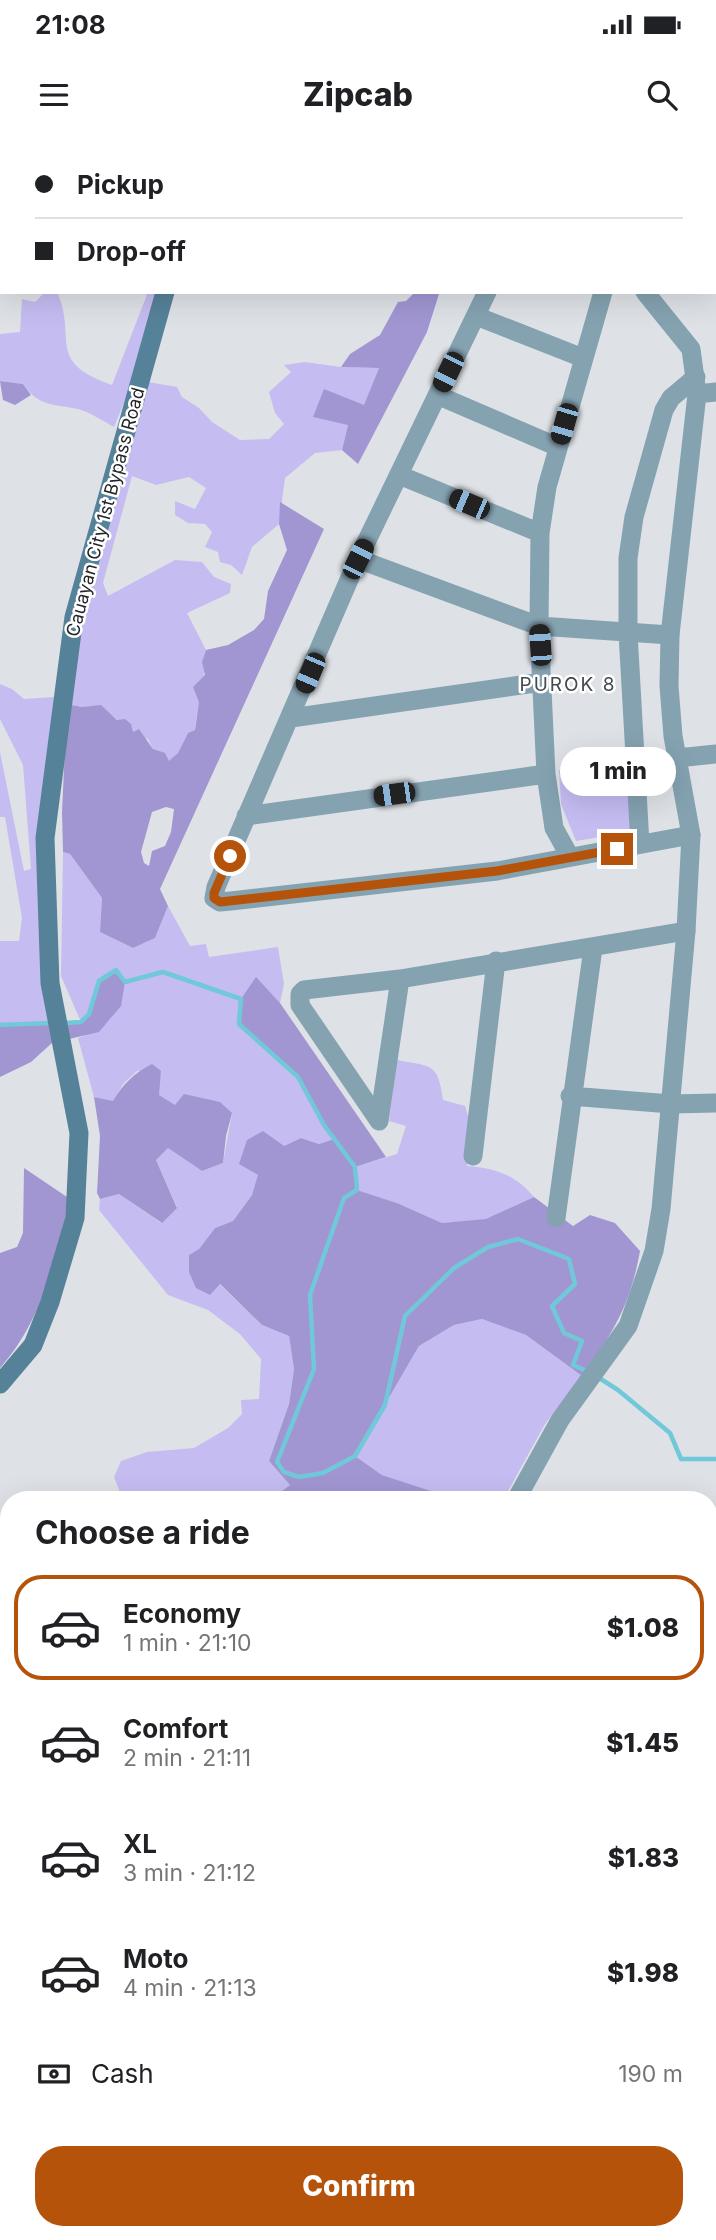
<!DOCTYPE html>
<meta charset="utf-8">
<style>
:root{--surface:#fff;--page:#f2f2f2;--text:#202124;--muted:#757577;--line:#e0e0e0;--accent:#b45309}
body{margin:0;font-family:Inter,sans-serif;background:var(--page);color:var(--text);height:100vh;display:flex;flex-direction:column;font-size:26px;white-space:nowrap}
*{box-sizing:border-box;margin:0}
p{font-size:23px;color:var(--muted)}
.icon{flex:none;width:38px;height:38px;fill:none;stroke:currentColor;stroke-width:2;stroke-linecap:round;stroke-linejoin:round}
.map{position:relative;flex:1;overflow:hidden}
.details{position:absolute;left:0px;top:1351px;width:718px;height:749px;display:flex;flex-direction:column;background:var(--surface);border-radius:28px 28px 0 0;box-shadow:0 7px 28px #0002}
.details>*{flex:none}
.guide{position:absolute;left:0px;top:0px;width:718px;height:154px;box-shadow:0 7px 28px #0002;display:grid;align-content:center;height:154px;padding:0 35px;background:var(--surface)}
.end{position:absolute;width:32px;height:32px;margin:-16px;border:9px solid #b45309;background:#fff;box-shadow:0 0 0 4px #fff}
.from{border-radius:50%}
.bubble{position:absolute;height:49px;border-radius:24px;background:var(--surface);box-shadow:0 7px 28px #0002;font-size:23px;font-weight:800;line-height:49px;text-align:center}
.car{position:absolute;width:21px;height:42px;margin:-21px -10px;border-radius:9px;box-shadow:0 0 5px 2px #0007;background:linear-gradient(#222 24%,#8ab4d8 0 40%,#222 0 76%,#8ab4d8 0 86%,#222 0)}
.guide b{display:flex;align-items:center;gap:24px;height:66px;font-size:26px}
.guide b+b{border-top:2px solid var(--line)}
.guide i{width:18px;height:18px;background:var(--text)}
ul{padding:0;list-style:none}
li{display:flex;align-items:center;gap:21px;height:105px;margin:0 14px 10px;padding:0 21px;border:4px solid transparent;border-radius:28px}
li div{flex:1}
li b{display:block;font-size:26px}
li em{font-style:normal;font-weight:800}
li.on{border-color:var(--accent)}
li>.icon{width:63px;height:63px;stroke-width:1.5}
h2{padding:0 35px;font-size:32px;line-height:84px}
.pay{display:flex;align-items:center;gap:18px;height:77px;padding:0 35px;font-size:26px}
.pay p{margin-inline-start:auto}
.cta{display:flex;gap:14px;margin-top:auto;padding:14px 35px}
.cta a{flex:1;height:80px;border-radius:28px;background:var(--accent);color:#fff;font-size:28px;font-weight:800;line-height:80px;text-align:center}
.status{display:flex;justify-content:space-between;align-items:center;height:49px;padding:0 35px;background:var(--surface);direction:ltr}
.status svg{height:19px;fill:currentColor}
header{display:flex;justify-content:space-between;align-items:center;height:91px;padding:0 35px;background:var(--surface);font-size:32px;font-weight:800}
.map>svg:first-child{display:block}
</style>
<div class="status"><b>21:08</b><svg viewBox="0 0 49 12"><path d="M0 12V9h3v3zM5 12V6h3v6zM10 12V3h3v9zM15 12V0h3v12zM26 1h20v11H26zM47 4h2v5h-2z"/></svg></div>
<header><svg class="icon" aria-label="menu" viewBox="0 0 24 24"><path d="M4 6h16M4 12h16M4 18h16"/></svg>Zipcab<svg class="icon" aria-label="search" viewBox="0 0 24 24"><circle cx="10" cy="10" r="6"/><path d="M15 15l6 6"/></svg></header>
<div class="map">
<svg width="716" height="2100" viewBox="0 0 716 2100">
<rect width="100%" height="100%" fill="#dee2e6"/>
<path fill="#c5bcf1" d="M 45,152 L 57,152 C 78,198 44,221 112,245 L 148,152 L 157,152 L 129,250 L 114,287 C 103,281 90,272 78,269 C 54,264 39,267 23,244 L 0,241 L 0,194 L 20,192 L 22,159 L 35,162 Z
M 305,222 L 341,227 L 379,228 L 364,266 L 324,250 L 348,285 L 342,310 L 315,313 L 285,338 L 279,384 L 252,407 L 242,435 L 231,425 L 220,422 L 218,412 L 205,407 L 212,392 L 205,384 L 188,383 L 175,375 L 175,361 L 195,369 L 206,348 L 189,337 L 156,345 L 132,336 L 103,443 L 108,456 L 175,420 L 202,422 L 214,437 L 231,444 L 230,453 L 187,473 L 206,510 C 202,521 205,528 204,538 C 202,556 196,572 195,590 L 188,593 L 178,613 L 169,622 L 153,609 L 148,599 L 133,593 L 101,566 L 82,567 L 67,564 L 77,493 L 148,242 L 177,247 L 182,257 L 199,268 L 212,282 L 240,300 L 269,299 L 284,284 L 275,273 L 269,252 L 291,232 L 284,225 Z
M 0,544 L 12,549 L 24,559 L 54,557 L 44,723 L 53,883 L 0,885 L 0,801 L 19,801 L 22,778 L 5,677 L 0,677 L 0,612 L 24,731 L 31,729 L 23,625 L 0,579 Z
M 630,627 L 636,691 L 576,701 L 561,664 L 559,630 Z
M 63,712 L 70,714 L 102,758 L 100,792 L 133,808 L 155,798 L 168,766 L 190,806 L 206,804 L 209,817 L 278,807 L 284,844 L 280,863 L 256,838 L 267,911 L 298,937 L 334,999 L 319,1004 L 301,998 L 284,1006 L 259,1035 L 252,1055 L 233,1081 L 215,1088 L 199,1109 L 189,1115 L 262,1185 L 289,1196 L 294,1229 L 289,1264 L 269,1321 L 290,1345 L 270,1360 L 123,1360 L 114,1337 L 121,1321 L 147,1312 L 194,1308 L 228,1288 L 242,1274 L 241,1260 L 259,1259 L 261,1219 L 240,1194 L 208,1170 L 168,1155 L 99,1070 L 100,1059 L 119,1054 L 161,1083 L 177,1067 L 156,1020 L 168,1008 L 202,1031 L 223,1023 L 232,973 L 175,965 L 158,955 L 161,931 L 137,931 L 123,944 L 113,962 L 94,957 L 78,898 C 109,888 119,874 125,842 L 100,841 L 89,874 L 81,882 L 61,836 Z
M 397,920 C 432,927 438,922 443,960 L 465,966 L 469,979 L 467,1026 C 495,1028 516,1035 534,1057 L 486,1080 L 442,1083 L 397,1063 L 357,1050 L 355,1027 L 397,1014 L 406,986 L 389,981 Z
M 482,1179 L 526,1195 L 582,1236 L 545,1284 L 503,1360 L 434,1360 L 431,1351 L 382,1335 L 355,1316 L 419,1206 L 454,1185 Z"/>
<path fill="#a196d2" fill-rule="evenodd" d="M 415,152 L 439,154 L 427,192 L 358,324 L 342,310 L 348,285 L 313,277 L 324,249 L 364,265 L 379,228 L 341,227 L 350,214 L 380,195 L 398,162 L 406,161 Z
M 0,241 L 23,244 L 31,255 L 15,265 L 3,260 Z
M 280,362 L 324,389 L 160,749 L 168,766 L 155,798 L 133,808 L 100,792 L 102,758 L 70,714 L 63,712 L 62,672 L 67,564 L 82,567 L 101,565 L 117,580 L 125,579 L 131,584 L 133,592 L 139,589 L 153,609 L 165,613 L 169,621 L 178,613 L 188,593 L 195,590 L 199,562 L 193,547 L 205,535 L 202,522 L 206,510 L 228,505 L 254,490 L 264,479 L 268,451 L 287,410 L 279,384 ZM 166,667 L 174,669 L 171,692 L 165,706 L 152,711 L 149,726 L 144,723 L 141,712 L 152,672 Z
M 116,830 L 125,842 L 121,866 L 99,892 L 52,903 L 31,922 L 0,937 L 0,885 L 81,882 L 89,874 L 99,841 Z
M 256,837 L 280,863 L 386,1017 L 355,1027 L 357,1050 L 397,1063 L 442,1083 L 486,1079 L 534,1057 L 573,1086 L 590,1075 L 615,1083 L 640,1111 C 630,1166 614,1191 582,1236 L 526,1195 L 482,1179 L 454,1185 L 419,1206 L 355,1316 L 382,1335 L 431,1351 L 434,1360 L 270,1360 L 290,1345 L 269,1321 L 289,1264 L 294,1229 L 289,1196 L 262,1185 L 220,1144 L 210,1155 L 196,1148 L 189,1132 L 189,1115 L 199,1109 L 215,1088 L 233,1081 L 252,1055 L 258,1035 L 239,1024 L 247,1000 L 263,991 L 284,1006 L 301,998 L 319,1004 L 334,999 L 298,937 L 239,884 L 241,859 Z
M 152,924 L 161,931 L 159,955 L 175,965 L 184,954 L 220,962 L 232,973 L 226,996 L 223,1023 L 202,1031 L 168,1008 L 156,1020 L 177,1068 L 162,1083 L 119,1054 L 100,1059 L 97,1053 L 100,996 L 94,957 L 113,961 C 123,944 133,934 152,924 Z
M 24,1028 L 70,1059 C 56,1119 42,1181 0,1228 L 0,1113 L 17,1107 L 23,1093 Z
M 0,1590 L 9,1602 L 9,1817 L 0,1813 Z
M 0,1825 L 9,1829 L 9,1869 L 1,1883 L 9,1887 L 9,2091 L 258,2091 L 256,2100 L 0,2100 Z"/>
<g fill="none" stroke-linecap="round" stroke-linejoin="round">
<path stroke="#70c8d9" stroke-width="4.5" d="M 65,883 L 81,882 L 89,874 L 99,841 L 116,830 L 125,842 L 163,832 L 241,859 L 239,884 L 298,937 L 324,985 L 355,1027 L 357,1050 L 344,1058 L 310,1155 L 314,1229 L 277,1322 L 284,1332 L 299,1337 L 323,1333 L 355,1316 L 385,1265 L 405,1176 L 454,1128 L 488,1107 L 518,1099 L 569,1119 L 575,1144 L 552,1166 L 564,1193 L 582,1201 L 573,1225 L 589,1232
M 0,885 L 52,883
M 596,1236 L 618,1250 L 670,1293 L 681,1319 L 716,1319"/>
<path stroke="#85a2b1" stroke-width="19" d="M 487,152 L 358,419 L 216,747 L 214,758 L 220,762 L 231,761 L 497,731 L 691,695
M 476,176 L 583,218
M 437,255 L 558,307
M 399,335 L 540,393
M 358,419 L 539,486 L 670,495
M 291,578 L 542,542
M 677,618 L 716,614
M 246,676 L 546,634
M 640,704 L 628,493 L 628,418 L 634,377 L 664,270 L 671,258 L 696,237
M 570,717 L 554,688 L 546,634 L 539,486 L 540,393 L 547,347 L 603,152
M 570,956 L 671,964 L 716,963
M 379,981 L 300,865 L 300,854 L 304,850 L 400,839 L 686,791
M 379,981 L 400,839
M 473,1016 L 496,821
M 556,1078 L 593,808
M 0,1510 L 9,1506
M 709,1707 L 713,1717 L 709,1734
M 709,1804 L 716,1807
M 0,1817 L 9,1821
M 709,1827 L 716,1822
M 709,1954 L 716,1944
M 709,2041 L 716,2044"/>
<path stroke="#85a2b1" stroke-width="19" d="M 528,2 L 528,0
M 697,254 L 716,252
M 516,1360 L 560,1280 L 628,1186 L 654,1111 L 661,1069 L 686,791 L 691,695 L 673,596 L 669,546 L 670,495 L 697,254 L 691,209 L 645,152
M 582,2091 L 600,2100
M 266,2100 L 268,2091"/>
<path stroke="#568299" stroke-width="19" d="M 211,2 L 212,0
M 0,1244 L 33,1205 L 50,1162 L 75,1078 L 79,993 L 50,843 L 45,698 L 74,477 L 165,152"/>
</g>
<g fill="none" stroke-linecap="round" stroke-linejoin="round">
<path stroke="#b45309" stroke-width="9" d="M 230,716 L 214,753 L 214,758 L 220,762 L 497,731 L 617,709"/>
</g>
<g text-anchor="middle" dominant-baseline="central" stroke-width="5" stroke-linejoin="round" paint-order="stroke">
<g font-size="18" fill="#232527" stroke="#fff">
<text transform="translate(105 372) rotate(-75)">Cauayan City 1st Bypass Road</text>
</g>
<g font-size="19" letter-spacing="2" fill="#46494d" stroke="#fff">
<text x="568" y="544">PUROK 8</text>
</g>
</g>
</svg>
<i class="end from" style="left:230px;top:716px"></i>
<i class="end" style="left:617px;top:709px"></i>
<div class="bubble" style="left:560px;top:607px;width:116px">1 min</div>
<i class="car" style="left:448px;top:232px;rotate:206deg"></i>
<i class="car" style="left:564px;top:284px;rotate:196deg"></i>
<i class="car" style="left:469px;top:364px;rotate:293deg"></i>
<i class="car" style="left:358px;top:419px;rotate:26deg"></i>
<i class="car" style="left:540px;top:505px;rotate:356deg"></i>
<i class="car" style="left:310px;top:533px;rotate:203deg"></i>
<i class="car" style="left:394px;top:654px;rotate:262deg"></i>
<div class="guide">
<b><i class="from"></i>Pickup</b>
<b><i></i>Drop-off</b>
</div>
<section class="details">
<h2>Choose a ride</h2>
<ul>
<li class="on"><svg class="icon" aria-label="car" viewBox="0 0 24 24"><path d="M5 17H2v-5l4-1 3-4h7l3 4 3 1v5h-3M9 17h6M6 11h13"/><circle cx="7" cy="17" r="2"/><circle cx="17" cy="17" r="2"/></svg><div><b>Economy</b><p>1 min · 21:10</p></div><em>$1.08</em></li>
<li><svg class="icon" aria-label="car" viewBox="0 0 24 24"><path d="M5 17H2v-5l4-1 3-4h7l3 4 3 1v5h-3M9 17h6M6 11h13"/><circle cx="7" cy="17" r="2"/><circle cx="17" cy="17" r="2"/></svg><div><b>Comfort</b><p>2 min · 21:11</p></div><em>$1.45</em></li>
<li><svg class="icon" aria-label="car" viewBox="0 0 24 24"><path d="M5 17H2v-5l4-1 3-4h7l3 4 3 1v5h-3M9 17h6M6 11h13"/><circle cx="7" cy="17" r="2"/><circle cx="17" cy="17" r="2"/></svg><div><b>XL</b><p>3 min · 21:12</p></div><em>$1.83</em></li>
<li><svg class="icon" aria-label="car" viewBox="0 0 24 24"><path d="M5 17H2v-5l4-1 3-4h7l3 4 3 1v5h-3M9 17h6M6 11h13"/><circle cx="7" cy="17" r="2"/><circle cx="17" cy="17" r="2"/></svg><div><b>Moto</b><p>4 min · 21:13</p></div><em>$1.98</em></li>
</ul>
<div class="pay"><svg class="icon" aria-label="cash" viewBox="0 0 24 24"><path d="M3 7h18v10H3z"/><circle cx="12" cy="12" r="2"/></svg>Cash<p>190 m</p></div>
<div class="cta"><a>Confirm</a></div>
</section>
</div>
